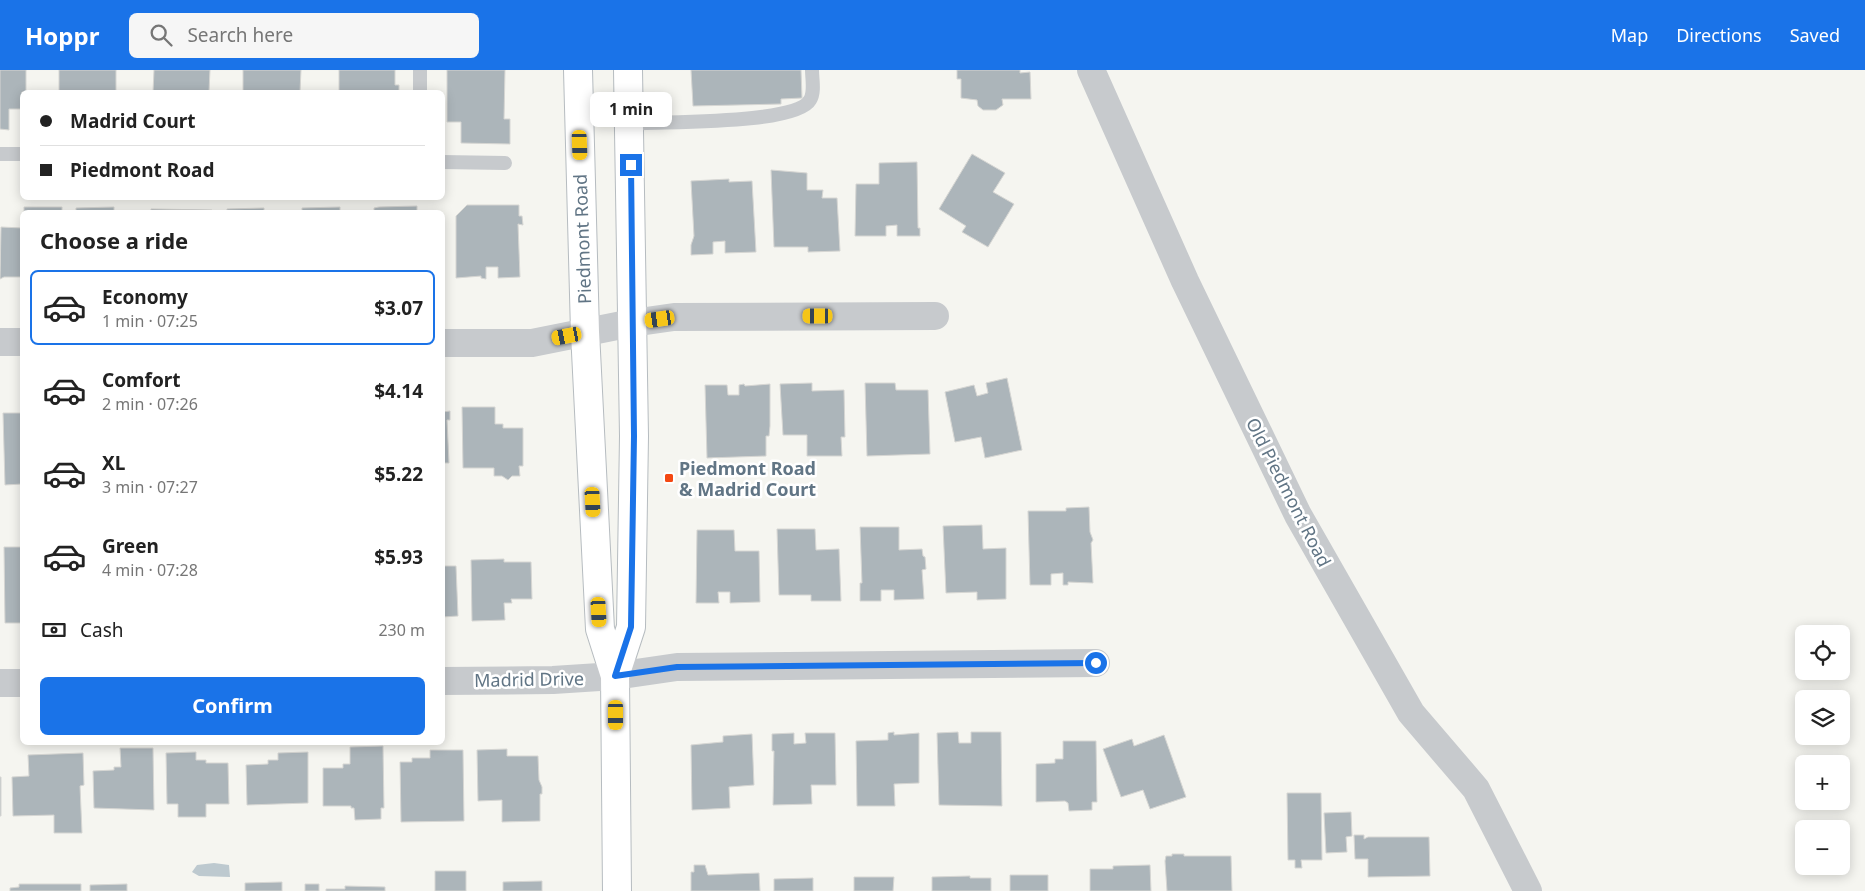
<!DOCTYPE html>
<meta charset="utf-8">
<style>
:root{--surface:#fff;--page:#f6f6f6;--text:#222;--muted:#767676;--line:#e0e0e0;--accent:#1a73e8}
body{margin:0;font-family:"Noto Sans",sans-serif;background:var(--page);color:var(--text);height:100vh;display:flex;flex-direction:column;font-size:19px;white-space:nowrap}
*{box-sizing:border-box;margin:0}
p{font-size:16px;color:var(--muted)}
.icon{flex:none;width:28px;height:28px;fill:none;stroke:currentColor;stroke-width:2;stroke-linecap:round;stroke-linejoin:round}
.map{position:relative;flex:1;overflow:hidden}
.panel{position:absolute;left:20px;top:140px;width:425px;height:535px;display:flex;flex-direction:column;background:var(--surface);border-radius:8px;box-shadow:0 2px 12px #0003}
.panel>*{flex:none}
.guide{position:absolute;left:20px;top:20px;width:425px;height:110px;border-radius:8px;box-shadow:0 2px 12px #0003;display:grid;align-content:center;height:110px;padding:0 20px;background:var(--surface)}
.fabs{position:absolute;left:1795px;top:555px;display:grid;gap:10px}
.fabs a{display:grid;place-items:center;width:55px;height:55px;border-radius:8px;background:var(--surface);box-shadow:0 2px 12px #0003;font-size:25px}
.end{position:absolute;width:22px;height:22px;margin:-11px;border:6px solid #1a73e8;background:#fff;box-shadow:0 0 0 2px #fff}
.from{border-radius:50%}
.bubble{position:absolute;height:35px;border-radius:8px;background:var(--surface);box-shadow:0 2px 12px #0003;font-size:16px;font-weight:700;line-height:35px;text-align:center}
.car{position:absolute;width:15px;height:30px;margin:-15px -8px;border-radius:6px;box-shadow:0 0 4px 1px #0007;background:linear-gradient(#f5c518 24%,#345 0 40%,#f5c518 0 76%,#345 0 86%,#f5c518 0)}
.guide b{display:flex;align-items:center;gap:18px;height:48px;font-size:19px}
.guide b+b{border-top:1px solid var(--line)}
.guide i{width:12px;height:12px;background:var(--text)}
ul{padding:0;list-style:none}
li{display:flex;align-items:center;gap:15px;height:75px;margin:0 10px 8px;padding:0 10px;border:2px solid transparent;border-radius:8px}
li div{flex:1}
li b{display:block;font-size:19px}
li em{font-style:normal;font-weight:700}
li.selected{border-color:var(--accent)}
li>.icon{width:45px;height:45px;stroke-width:1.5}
h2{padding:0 20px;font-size:22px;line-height:60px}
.pay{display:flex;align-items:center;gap:12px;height:55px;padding:0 20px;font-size:19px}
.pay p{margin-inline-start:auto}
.action{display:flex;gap:10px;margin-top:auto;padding:10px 20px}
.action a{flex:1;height:58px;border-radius:8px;background:var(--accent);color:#fff;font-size:20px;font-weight:700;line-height:58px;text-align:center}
header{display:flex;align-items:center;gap:30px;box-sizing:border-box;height:70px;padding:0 25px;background:var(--accent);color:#fff}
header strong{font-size:24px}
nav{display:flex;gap:28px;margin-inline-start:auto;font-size:18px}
.search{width:350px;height:45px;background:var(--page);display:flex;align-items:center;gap:12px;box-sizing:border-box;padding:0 18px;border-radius:8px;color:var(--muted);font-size:19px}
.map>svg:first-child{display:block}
</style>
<header>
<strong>Hoppr</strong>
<div class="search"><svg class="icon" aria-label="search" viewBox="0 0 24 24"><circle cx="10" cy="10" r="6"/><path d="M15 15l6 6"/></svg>Search here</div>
<nav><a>Map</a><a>Directions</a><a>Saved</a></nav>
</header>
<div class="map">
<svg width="1865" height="821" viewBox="0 0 1865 821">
<rect width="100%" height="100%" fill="#f5f5f0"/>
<path fill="#bdc9cf" d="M 214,793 L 229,795 L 230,807 L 199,806 L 192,802 L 197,795 Z"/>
<path fill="#acb5ba" stroke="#d6d6d3" d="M 0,0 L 26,0 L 26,22 L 22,22 L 22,39 L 9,39 L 9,60 L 0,59 Z
M 59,0 L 116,0 L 116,22 L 59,22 Z
M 154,0 L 210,0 L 209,22 L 153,22 Z
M 243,0 L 301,0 L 300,22 L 243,22 Z
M 339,0 L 395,0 L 395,15 L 399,15 L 399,22 L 339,22 Z
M 447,0 L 505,0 L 504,49 L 510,49 L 510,74 L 461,73 L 461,52 L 447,52 Z
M 691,0 L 801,0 L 802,28 L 781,29 L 781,34 L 693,36 Z
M 957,0 L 1020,0 L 1020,3 L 1030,2 L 1031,29 L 1002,29 L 1003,35 L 996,40 L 983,40 L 978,36 L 977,30 L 961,28 L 961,9 L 957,9 Z
M 972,84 L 1005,103 L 993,122 L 1014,134 L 988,177 L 962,162 L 966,156 L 939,139 Z
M 917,92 L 918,158 L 920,158 L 920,166 L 897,166 L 897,155 L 886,156 L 886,166 L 855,166 L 856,114 L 879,114 L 879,93 Z
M 771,100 L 807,103 L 807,120 L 823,120 L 822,128 L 837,128 L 840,181 L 808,182 L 808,177 L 774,177 Z
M 729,109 L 729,112 L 752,111 L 756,182 L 725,183 L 725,171 L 713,172 L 713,184 L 691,185 L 691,175 L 694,166 L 691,111 Z
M 467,135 L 519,135 L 519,146 L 522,146 L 523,155 L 518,154 L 520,207 L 498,208 L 498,197 L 486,197 L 486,209 L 481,208 L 481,206 L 456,208 L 456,146 Z
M 417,136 L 417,142 L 374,142 L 374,138 L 379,137 Z
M 24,137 L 62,137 L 62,142 L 24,142 Z
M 114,137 L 114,142 L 76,142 L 76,138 Z
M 340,137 L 340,142 L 302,142 L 302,138 Z
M 264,138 L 264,142 L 227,142 L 227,139 Z
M 151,139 L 212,140 L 212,142 L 151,142 Z
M 1,157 L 22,158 L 22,207 L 4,207 L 0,209 Z
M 1007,308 L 1022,380 L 985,388 L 981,367 L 955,372 L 945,322 L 974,315 L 977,326 L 988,323 L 986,313 Z
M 812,313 L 812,321 L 844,320 L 845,367 L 841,367 L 842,386 L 807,386 L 807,365 L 783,365 L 780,314 Z
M 865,313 L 895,313 L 896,320 L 928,320 L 930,384 L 867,386 Z
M 744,314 L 745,316 L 770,314 L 770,356 L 769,366 L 766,366 L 766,386 L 707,388 L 705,315 L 727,315 L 728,325 L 739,325 L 739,315 Z
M 462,337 L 495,337 L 495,354 L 503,354 L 503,358 L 523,358 L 523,396 L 519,396 L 520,406 L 512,406 L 508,410 L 502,406 L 494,406 L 494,398 L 463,398 Z
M 450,341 L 450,350 L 447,350 L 449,393 L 442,393 L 442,342 Z
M 3,343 L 22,343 L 22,414 L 5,415 Z
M 1089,437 L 1090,462 L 1093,470 L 1091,473 L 1093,513 L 1068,512 L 1068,515 L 1063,515 L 1063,503 L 1051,504 L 1051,515 L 1030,515 L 1028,441 L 1066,441 L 1066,438 Z
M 982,455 L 983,479 L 1006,478 L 1006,529 L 977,530 L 977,522 L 946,523 L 943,456 Z
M 860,457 L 899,457 L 899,480 L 922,479 L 923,486 L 925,487 L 926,499 L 922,500 L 924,529 L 894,530 L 894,520 L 881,520 L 881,531 L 860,531 L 860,513 L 862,513 Z
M 777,459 L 815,459 L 816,480 L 839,479 L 841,531 L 811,531 L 811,525 L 779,525 Z
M 697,460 L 734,460 L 735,481 L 759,481 L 760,532 L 730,533 L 730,522 L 718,522 L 719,533 L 696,533 Z
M 4,477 L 22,477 L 22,553 L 5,553 Z
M 504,489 L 504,492 L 531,492 L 532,529 L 511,529 L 512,533 L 504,533 L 505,550 L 472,551 L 471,490 Z
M 442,496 L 456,496 L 458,546 L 442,547 Z
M 894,662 L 894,665 L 919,663 L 919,713 L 894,714 L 895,736 L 857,736 L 856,671 L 888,670 L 888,663 Z
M 958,662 L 959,673 L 971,673 L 971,662 L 1001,662 L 1002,736 L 939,735 L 937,663 Z
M 794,663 L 794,674 L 806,673 L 805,663 L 835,663 L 836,715 L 811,715 L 812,734 L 773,735 L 774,681 L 772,681 L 772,664 Z
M 752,664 L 754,715 L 729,717 L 730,738 L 692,740 L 691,675 L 723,672 L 723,666 Z
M 1164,665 L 1186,727 L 1150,739 L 1143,720 L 1121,727 L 1103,679 L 1132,669 L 1134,676 Z
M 1063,671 L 1096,671 L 1097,732 L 1092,732 L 1092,740 L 1069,741 L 1068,733 L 1065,731 L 1036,732 L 1036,694 L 1055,693 L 1055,689 L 1063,689 Z
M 383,676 L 384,738 L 381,738 L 381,749 L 355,750 L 354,738 L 351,738 L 351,736 L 323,736 L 323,698 L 343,698 L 343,694 L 350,694 L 350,677 Z
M 120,678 L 153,678 L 154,740 L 94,738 L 93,701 L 114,700 L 114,697 L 121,697 Z
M 507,679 L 507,686 L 538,686 L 539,710 L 542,717 L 542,724 L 540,724 L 540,751 L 502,752 L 502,730 L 478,731 L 477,680 Z
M 430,680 L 463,680 L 464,751 L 401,752 L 400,692 L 412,692 L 412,688 L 430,688 Z
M 196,682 L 196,690 L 206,690 L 206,693 L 228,693 L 229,734 L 206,734 L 206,747 L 178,747 L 178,734 L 167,734 L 166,683 Z
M 308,682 L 308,733 L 247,735 L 246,695 L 268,694 L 268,690 L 278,690 L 278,683 Z
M 83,683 L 84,715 L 80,716 L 82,763 L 54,763 L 54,745 L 13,746 L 12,707 L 29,706 L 28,685 Z
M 0,707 L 1,707 L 1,746 L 0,746 Z
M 1287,723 L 1321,723 L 1322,790 L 1301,790 L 1302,798 L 1295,798 L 1295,790 L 1288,790 Z
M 1351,742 L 1352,766 L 1346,767 L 1347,782 L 1326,783 L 1324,743 Z
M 1354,765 L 1364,765 L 1364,769 L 1368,767 L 1429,767 L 1430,806 L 1368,807 L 1368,789 L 1355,789 Z
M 1172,784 L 1184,784 L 1184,786 L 1231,786 L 1232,821 L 1167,821 L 1165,791 L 1166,786 L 1172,786 Z
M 694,795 L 705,795 L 708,805 L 759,803 L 760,821 L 691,821 L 691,802 L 694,802 Z
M 1150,795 L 1151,821 L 1090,821 L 1090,799 L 1113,799 L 1113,796 Z
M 435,801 L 466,801 L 466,821 L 435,821 Z
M 1010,805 L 1048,805 L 1048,821 L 1010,821 Z
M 970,806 L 970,808 L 991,808 L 991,821 L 932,821 L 932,807 Z
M 854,807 L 894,807 L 893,821 L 854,821 Z
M 813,808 L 813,821 L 774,821 L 774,809 Z
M 542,811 L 542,821 L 503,821 L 503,812 Z
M 282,812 L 282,821 L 245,821 L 245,813 Z
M 19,814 L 81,814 L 81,821 L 10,821 L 10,818 L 19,817 Z
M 127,814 L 127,821 L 90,821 L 90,815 Z
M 305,814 L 319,814 L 319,821 L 305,821 Z
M 345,816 L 385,817 L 385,821 L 326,821 L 326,819 L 345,819 Z"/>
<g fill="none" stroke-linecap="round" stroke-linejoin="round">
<g stroke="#b6bcc0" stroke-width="30">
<path id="secondary" d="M 578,0 L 585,262 L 600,559 L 615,606
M 617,821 L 615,606 L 631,557 L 634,366 L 628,0"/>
</g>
<path stroke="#c7cacd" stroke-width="14" d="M 420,22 L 420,0
M 629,54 C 660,51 796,55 810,30 C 815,22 812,9 812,0
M 0,84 L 22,84
M 442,92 L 505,93"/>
<path stroke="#c7cacd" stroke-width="28" d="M 1091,0 L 1185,211 L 1298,445 L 1411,643 L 1476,719 L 1528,821
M 0,272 L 22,272
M 442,273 L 532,273 L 632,253 L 674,247 L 935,246
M 442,611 L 553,610 L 615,606 L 677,597 L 1096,593
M 0,613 L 22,613"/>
<use href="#secondary" stroke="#fff" stroke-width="28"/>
</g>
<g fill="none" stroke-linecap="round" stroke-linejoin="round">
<path stroke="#1a73e8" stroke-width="6" d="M 631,95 L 634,366 L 631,557 L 615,606 L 677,597 L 1096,593"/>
</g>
<rect fill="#f44812" stroke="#fff" stroke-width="2" x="664" y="403" width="10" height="10" rx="2.5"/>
<g text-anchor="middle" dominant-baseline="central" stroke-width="5" stroke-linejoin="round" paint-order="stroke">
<g font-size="18" fill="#617585" stroke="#fff">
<text transform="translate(582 169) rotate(-92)">Piedmont Road</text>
<text transform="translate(1289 422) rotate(63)">Old Piedmont Road</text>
<text transform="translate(529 609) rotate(-1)">Madrid Drive</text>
</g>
<g font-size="18" font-weight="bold" fill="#617585" stroke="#fff" text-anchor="start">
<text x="679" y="398">Piedmont Road<tspan x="679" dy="21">&amp; Madrid Court</tspan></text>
</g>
</g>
</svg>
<div class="fabs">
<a><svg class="icon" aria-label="locate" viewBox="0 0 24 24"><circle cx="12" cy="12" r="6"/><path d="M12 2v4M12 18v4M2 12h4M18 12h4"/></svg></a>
<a><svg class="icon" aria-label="layers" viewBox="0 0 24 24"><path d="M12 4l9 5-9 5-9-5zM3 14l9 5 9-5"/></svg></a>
<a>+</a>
<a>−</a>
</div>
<i class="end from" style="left:1096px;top:593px"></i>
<i class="end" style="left:631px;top:95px"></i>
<div class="bubble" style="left:590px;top:22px;width:82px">1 min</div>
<i class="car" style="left:580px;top:75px;rotate:178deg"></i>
<i class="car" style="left:818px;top:246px;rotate:270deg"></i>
<i class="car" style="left:660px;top:249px;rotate:262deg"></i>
<i class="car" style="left:567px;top:266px;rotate:259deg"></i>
<i class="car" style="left:593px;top:432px;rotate:177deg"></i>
<i class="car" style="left:599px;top:542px;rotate:177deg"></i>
<i class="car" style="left:616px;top:645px;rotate:180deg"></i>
<div class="guide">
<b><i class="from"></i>Madrid Court</b>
<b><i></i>Piedmont Road</b>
</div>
<section class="panel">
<h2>Choose a ride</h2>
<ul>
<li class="selected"><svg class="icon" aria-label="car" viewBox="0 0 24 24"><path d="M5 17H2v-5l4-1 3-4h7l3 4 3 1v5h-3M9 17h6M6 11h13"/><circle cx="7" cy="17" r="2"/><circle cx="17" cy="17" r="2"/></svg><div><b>Economy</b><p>1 min · 07:25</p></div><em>$3.07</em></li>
<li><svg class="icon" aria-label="car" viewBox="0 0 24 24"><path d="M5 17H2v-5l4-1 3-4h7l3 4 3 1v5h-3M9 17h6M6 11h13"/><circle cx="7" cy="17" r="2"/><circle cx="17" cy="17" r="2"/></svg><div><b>Comfort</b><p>2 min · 07:26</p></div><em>$4.14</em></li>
<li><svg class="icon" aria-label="car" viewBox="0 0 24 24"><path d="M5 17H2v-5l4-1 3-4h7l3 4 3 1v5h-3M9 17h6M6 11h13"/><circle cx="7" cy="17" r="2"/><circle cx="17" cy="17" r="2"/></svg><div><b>XL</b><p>3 min · 07:27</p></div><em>$5.22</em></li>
<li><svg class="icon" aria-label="car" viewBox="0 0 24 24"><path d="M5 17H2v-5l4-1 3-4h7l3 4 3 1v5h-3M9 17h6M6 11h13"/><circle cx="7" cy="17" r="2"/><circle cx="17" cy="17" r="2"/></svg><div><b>Green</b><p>4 min · 07:28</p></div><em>$5.93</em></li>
</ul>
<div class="pay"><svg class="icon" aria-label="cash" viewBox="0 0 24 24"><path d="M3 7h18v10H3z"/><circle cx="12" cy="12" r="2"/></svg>Cash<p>230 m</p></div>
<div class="action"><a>Confirm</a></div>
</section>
</div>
